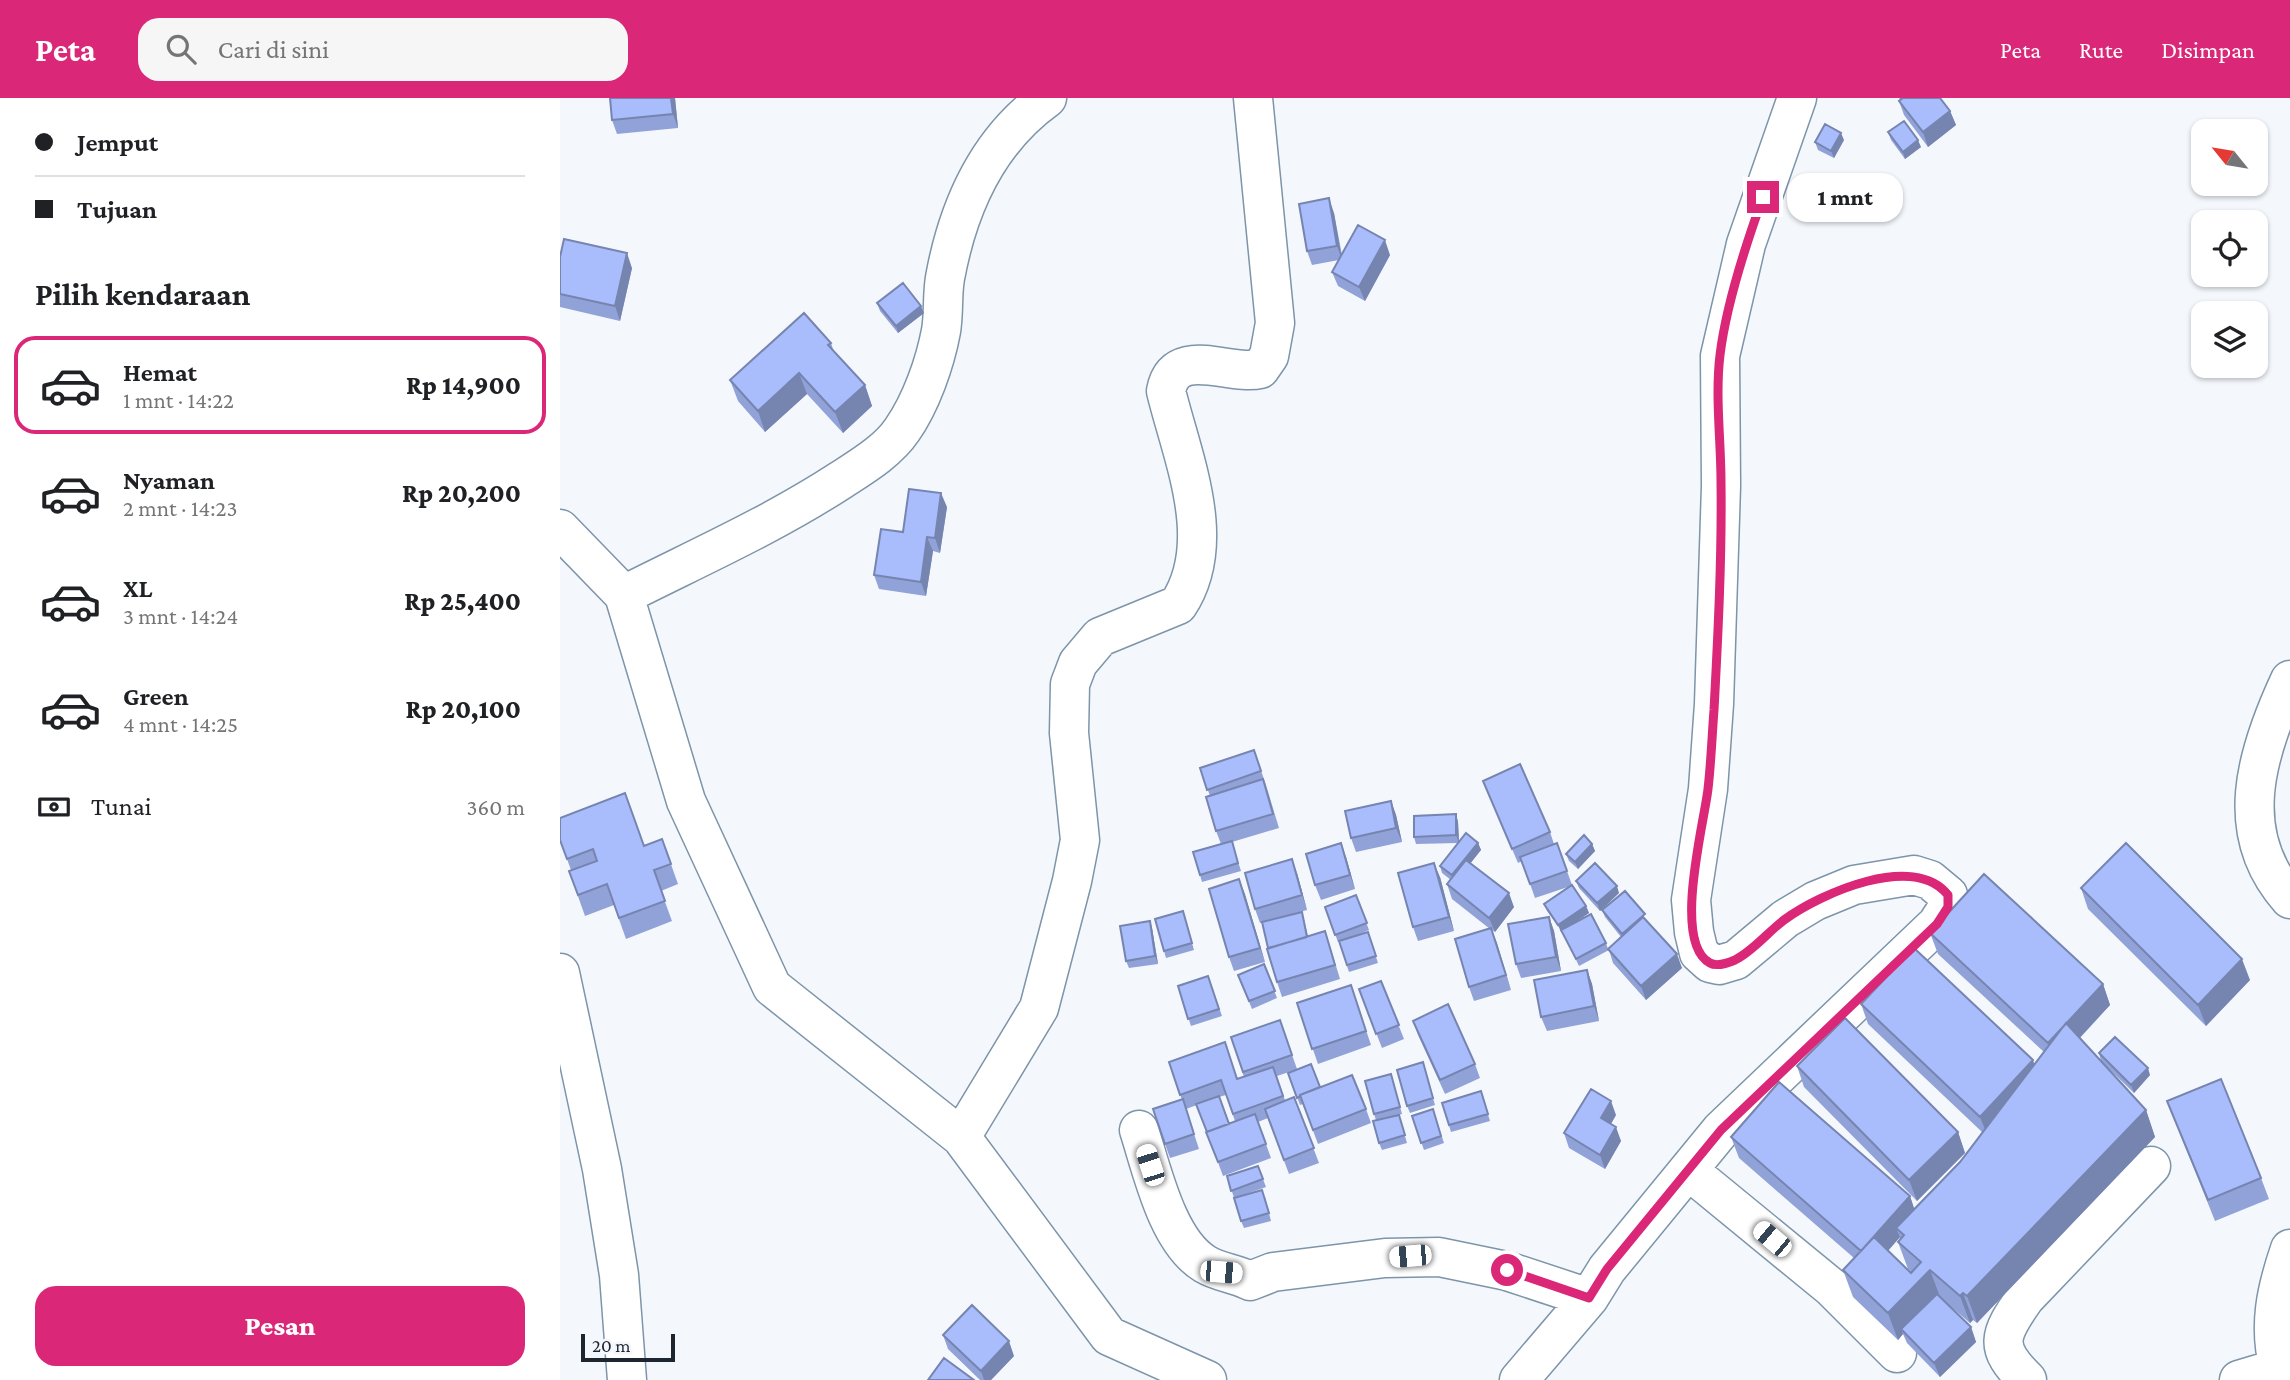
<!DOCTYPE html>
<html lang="id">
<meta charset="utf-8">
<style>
:root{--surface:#fff;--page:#f6f6f6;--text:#202124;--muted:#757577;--line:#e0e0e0;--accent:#db2777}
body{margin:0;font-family:"Crimson Pro",serif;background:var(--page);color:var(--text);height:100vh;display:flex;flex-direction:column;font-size:26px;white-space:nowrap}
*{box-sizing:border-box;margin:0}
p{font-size:23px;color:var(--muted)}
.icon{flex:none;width:38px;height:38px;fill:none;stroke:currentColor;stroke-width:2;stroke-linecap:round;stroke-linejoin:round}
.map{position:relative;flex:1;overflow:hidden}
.side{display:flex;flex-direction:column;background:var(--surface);width:560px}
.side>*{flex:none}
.banner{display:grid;align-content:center;height:154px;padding:0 35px;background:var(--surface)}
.needle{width:46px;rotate:300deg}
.tools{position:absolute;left:1631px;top:21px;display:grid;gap:14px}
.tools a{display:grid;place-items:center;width:77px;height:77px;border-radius:14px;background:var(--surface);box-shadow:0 2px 5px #0004;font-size:35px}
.scale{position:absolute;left:21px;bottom:18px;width:94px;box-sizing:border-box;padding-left:7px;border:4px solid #1d262f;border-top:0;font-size:19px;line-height:24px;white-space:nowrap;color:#1d262f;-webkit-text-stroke:5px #f4f8fd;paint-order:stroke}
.end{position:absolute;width:32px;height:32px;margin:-16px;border:9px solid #db2777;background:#fff;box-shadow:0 0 0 4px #fff}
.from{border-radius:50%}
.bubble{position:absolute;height:49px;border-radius:21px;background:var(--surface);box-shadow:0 2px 5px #0004;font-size:23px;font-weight:800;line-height:49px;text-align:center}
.car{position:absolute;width:21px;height:42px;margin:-21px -10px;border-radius:9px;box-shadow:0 0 5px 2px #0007;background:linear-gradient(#fff 24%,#345 0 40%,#fff 0 76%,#345 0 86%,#fff 0)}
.banner b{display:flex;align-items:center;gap:24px;height:66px;font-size:26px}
.banner b+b{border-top:2px solid var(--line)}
.banner i{width:18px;height:18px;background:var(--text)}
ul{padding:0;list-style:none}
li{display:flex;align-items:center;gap:21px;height:98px;margin:0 14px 10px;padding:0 21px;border:4px solid transparent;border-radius:21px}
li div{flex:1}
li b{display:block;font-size:26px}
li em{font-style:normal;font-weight:800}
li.selected{border-color:var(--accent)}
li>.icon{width:63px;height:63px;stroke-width:1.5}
h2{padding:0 35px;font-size:32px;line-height:84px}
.pay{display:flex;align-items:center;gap:18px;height:77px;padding:0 35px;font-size:26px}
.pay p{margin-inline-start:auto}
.action{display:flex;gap:14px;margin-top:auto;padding:14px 35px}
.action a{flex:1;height:80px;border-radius:21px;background:var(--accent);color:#fff;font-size:28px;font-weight:800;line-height:80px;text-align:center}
header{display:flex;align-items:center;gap:42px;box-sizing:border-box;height:98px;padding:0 35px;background:var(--accent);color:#fff}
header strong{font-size:33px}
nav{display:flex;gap:38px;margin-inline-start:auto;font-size:24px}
.search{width:490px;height:63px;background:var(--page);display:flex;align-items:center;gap:18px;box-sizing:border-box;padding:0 24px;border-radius:21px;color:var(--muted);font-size:26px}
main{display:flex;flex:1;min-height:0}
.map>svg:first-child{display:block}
</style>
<header>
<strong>Peta</strong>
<div class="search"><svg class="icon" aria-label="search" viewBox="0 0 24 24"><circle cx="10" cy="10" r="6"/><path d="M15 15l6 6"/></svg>Cari di sini</div>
<nav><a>Peta</a><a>Rute</a><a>Disimpan</a></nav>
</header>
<main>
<section class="side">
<div class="banner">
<b><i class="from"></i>Jemput</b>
<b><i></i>Tujuan</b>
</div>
<h2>Pilih kendaraan</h2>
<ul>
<li class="selected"><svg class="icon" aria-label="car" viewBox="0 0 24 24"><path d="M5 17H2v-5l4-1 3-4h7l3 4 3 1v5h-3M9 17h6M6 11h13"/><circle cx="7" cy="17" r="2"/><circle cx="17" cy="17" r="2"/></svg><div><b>Hemat</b><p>1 mnt · 14:22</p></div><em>Rp 14,900</em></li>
<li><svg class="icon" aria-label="car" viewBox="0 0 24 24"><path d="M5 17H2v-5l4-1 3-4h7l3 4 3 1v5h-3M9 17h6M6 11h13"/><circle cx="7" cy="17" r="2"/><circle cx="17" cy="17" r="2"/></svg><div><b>Nyaman</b><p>2 mnt · 14:23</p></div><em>Rp 20,200</em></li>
<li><svg class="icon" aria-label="car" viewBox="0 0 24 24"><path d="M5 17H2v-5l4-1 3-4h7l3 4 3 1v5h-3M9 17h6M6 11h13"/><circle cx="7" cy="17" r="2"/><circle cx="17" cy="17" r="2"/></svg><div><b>XL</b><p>3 mnt · 14:24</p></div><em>Rp 25,400</em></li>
<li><svg class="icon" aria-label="car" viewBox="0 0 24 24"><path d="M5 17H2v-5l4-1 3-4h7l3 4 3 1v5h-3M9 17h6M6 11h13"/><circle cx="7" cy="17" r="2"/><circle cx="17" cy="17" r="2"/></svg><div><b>Green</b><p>4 mnt · 14:25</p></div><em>Rp 20,100</em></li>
</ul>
<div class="pay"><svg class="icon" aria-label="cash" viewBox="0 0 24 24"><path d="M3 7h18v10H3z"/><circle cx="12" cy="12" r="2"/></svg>Tunai<p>360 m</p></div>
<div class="action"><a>Pesan</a></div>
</section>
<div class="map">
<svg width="1730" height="1282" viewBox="0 0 1730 1282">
<rect width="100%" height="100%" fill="#f4f8fd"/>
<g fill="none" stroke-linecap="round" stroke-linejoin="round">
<g stroke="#7d94a9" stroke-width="41">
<path id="minor" d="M 0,431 L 64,497 L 126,703 L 212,889 L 401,1039 L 549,1238 L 647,1282
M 64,497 C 137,460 212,427 281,382 C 301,369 328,353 342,332 C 361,305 375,265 381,233 C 384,216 382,197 385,180 C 398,109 427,43 487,0
M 1730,582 C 1696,655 1671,735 1730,801
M 0,875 L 42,1071 L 59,1177 L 67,1282
M 579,1032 C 592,1072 607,1143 645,1166 C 660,1175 675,1175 690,1183 L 713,1174 L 825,1160 L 879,1159 L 947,1173 L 1029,1200
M 401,1039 L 479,910 L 512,783 L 520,742 L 509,635 L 510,586 L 518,565 L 540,539 L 618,507 C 660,444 622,359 606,293 C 615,246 669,278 700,271 L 709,258 L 715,225 L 693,0
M 1128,1072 L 1272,1190 L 1337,1255
M 1719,1270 C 1708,1228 1716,1192 1730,1151
M 959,1282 L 1029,1200 L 1047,1171 L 1161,1032 L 1377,826 L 1388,809 L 1388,797 L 1370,782 L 1354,777 L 1294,787 L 1255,803 L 1225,821 L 1176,862 L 1159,867 L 1150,865 L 1139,855 L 1134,834 L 1131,802 L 1148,691 L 1154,606 L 1161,388 L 1160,258 L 1186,146 L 1237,0
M 1467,1282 C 1433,1249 1439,1237 1465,1200 L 1591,1068
M 1679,1282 L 1719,1270 L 1730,1272"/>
</g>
<use href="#minor" stroke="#fff" stroke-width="38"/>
</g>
<path fill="#91a2d8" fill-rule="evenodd" d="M 50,0 L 115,0 L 118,30 L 57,36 L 52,22 Z
M 1339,0 L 1380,0 L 1390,13 L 1396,27 L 1368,49 L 1344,17 L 1339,3 L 1340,2 Z
M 1328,34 L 1361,49 L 1345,61 L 1331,42 Z
M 1284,42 L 1274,60 L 1258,52 L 1255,44 Z
M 774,115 L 782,157 L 830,157 L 805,203 L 778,188 L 772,174 L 779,162 L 752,167 L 747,153 Z
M 0,159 L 72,170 L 60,223 L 0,209 Z
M 317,205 L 364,215 L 338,235 L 320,213 Z
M 271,245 L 274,254 L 305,287 L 312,308 L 283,335 L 247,296 L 205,334 L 178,303 L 170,282 Z
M 387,409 L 380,455 L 373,453 L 366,498 L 319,491 L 314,477 L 343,434 Z
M 694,652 L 706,687 L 719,730 L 672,744 L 681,773 L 642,784 L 640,777 L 661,746 L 656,733 L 650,698 L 640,670 Z
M 923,683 L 990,734 L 994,746 L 997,745 L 1012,787 L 1026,808 L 1029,815 L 1015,824 L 1046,845 L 1048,851 L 1061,839 L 1045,819 L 1042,812 L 1087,824 L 1122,870 L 1086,902 L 1053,865 L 1049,852 L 1019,868 L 1002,833 L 987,813 L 984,806 L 1011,788 L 975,800 L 962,763 L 958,765 Z
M 831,703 L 836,717 L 842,744 L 796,754 L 791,740 Z
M 896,716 L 898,724 L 899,743 L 918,745 L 921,752 L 910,765 L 954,809 L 935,834 L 932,832 L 951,892 L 914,903 L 909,889 L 930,831 L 892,801 L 887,786 L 891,782 L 882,775 L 880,768 L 898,745 L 856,746 L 854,739 Z
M 102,741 L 118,786 L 101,793 L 112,823 L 66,841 L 54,807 L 25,818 L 9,773 L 11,772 L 0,742 L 84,748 Z
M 1032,746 L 1035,753 L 1018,771 L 1009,763 L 1006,756 Z
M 786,759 L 795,791 L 761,802 L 755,787 Z
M 737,775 L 747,812 L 718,820 L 742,814 L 748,838 L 770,848 L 780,881 L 722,899 L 717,884 L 708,851 L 702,825 L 700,825 L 695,811 Z
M 880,779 L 894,833 L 858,843 L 853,829 Z
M 679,781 L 705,864 L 674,873 L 669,859 Z
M 1016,783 L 1059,795 L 1040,813 L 1019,790 Z
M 1521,790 L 1690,882 L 1646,928 L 1528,811 Z
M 796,797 L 809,832 L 795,838 L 808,834 L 818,865 L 789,874 L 779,844 L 778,844 L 765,809 Z
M 989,819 L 994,833 L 1001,873 L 961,880 L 956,866 Z
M 625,820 L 634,852 L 606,860 L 604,853 Z
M 590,823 L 592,830 L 598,866 L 569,870 L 566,863 Z
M 1370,835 L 1543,886 L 1550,907 L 1520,940 L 1586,1012 L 1595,1039 L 1417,1225 L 1413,1222 L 1410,1225 L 1383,1202 L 1411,1229 L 1416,1244 L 1380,1279 L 1347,1245 L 1343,1236 L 1338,1242 L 1293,1199 L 1283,1172 L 1294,1160 L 1179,1060 L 1171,1039 L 1350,1098 L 1354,1111 L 1400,1064 L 1422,1034 L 1308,926 L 1301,906 L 1474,966 L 1484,954 L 1378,856 ZM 1340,1139 L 1340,1141 L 1338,1144 L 1348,1171 L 1352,1174 L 1351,1175 L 1328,1153 Z
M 704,866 L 717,900 L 692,911 L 678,877 Z
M 1027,872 L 1032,886 L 1039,923 L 987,933 L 981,919 Z
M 648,878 L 662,918 L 631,928 L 618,888 Z
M 821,883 L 844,941 L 822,950 L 799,891 Z
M 791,887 L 811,947 L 758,966 L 737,905 Z
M 720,922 L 737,971 L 760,989 L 806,1011 L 811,1025 L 758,1046 L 743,1006 L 740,1007 L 728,975 L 735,972 L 717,978 L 725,1002 L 734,999 L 759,1065 L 729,1076 L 708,1020 L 698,1024 L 711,1060 L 663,1078 L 637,1007 L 626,1011 L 639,1051 L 610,1060 L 605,1046 L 622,1002 L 609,964 L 678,981 L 684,979 L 671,939 ZM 666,997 L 675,1023 L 669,1026 L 659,999 Z
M 853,923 L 915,966 L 920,980 L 885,996 L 858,937 Z
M 1539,955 L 1590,977 L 1574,995 L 1541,963 Z
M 863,964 L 875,1007 L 850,1015 L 847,1008 Z
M 1237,968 L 1398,1034 L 1405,1055 L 1357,1103 L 1244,989 Z
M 833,983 L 842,1016 L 839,1017 L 847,1045 L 822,1052 L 819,1045 L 816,1022 L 814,1016 Z
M 921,993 L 930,1023 L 891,1034 L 882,1005 Z
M 1607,1003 L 1701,1080 L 1709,1101 L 1655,1123 Z
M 873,1011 L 884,1045 L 864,1052 L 852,1018 Z
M 1056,1017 L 1051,1026 L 1061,1043 L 1045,1071 L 1009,1050 L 1004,1035 Z
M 698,1068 L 706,1089 L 674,1100 L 667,1078 Z
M 705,1099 L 711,1123 L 684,1130 L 681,1123 Z
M 383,1237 L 454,1258 L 431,1282 L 420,1282 L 388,1251 Z"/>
<path fill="#7684b0" d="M 111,0 L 115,0 L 118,30 L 113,16 Z
M 1390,13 L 1396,27 L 1368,49 L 1363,34 Z
M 1281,35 L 1284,42 L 1274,60 L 1271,53 Z
M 1358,42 L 1361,49 L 1345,61 L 1343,54 Z
M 769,100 L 774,115 L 782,162 L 777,148 Z
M 825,142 L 830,157 L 805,203 L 799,189 Z
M 67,155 L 72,170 L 60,223 L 55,208 Z
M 361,208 L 364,215 L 338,235 L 336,228 Z
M 239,275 L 247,296 L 205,334 L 198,313 Z
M 305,287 L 312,308 L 283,335 L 275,314 Z
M 381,395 L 387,409 L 380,455 L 375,440 Z
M 367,439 L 373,453 L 366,498 L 361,484 Z
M 831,703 L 836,717 L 842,744 L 836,730 Z
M 896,716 L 898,724 L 899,745 L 896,737 Z
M 781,745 L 786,759 L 795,791 L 790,777 Z
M 918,745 L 921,752 L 895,785 L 892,777 Z
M 1032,746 L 1035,753 L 1018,771 L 1015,764 Z
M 732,761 L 737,775 L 747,812 L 742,797 Z
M 874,765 L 880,779 L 894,833 L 889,819 Z
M 679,781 L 685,796 L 705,864 L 700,850 Z
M 1057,788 L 1059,795 L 1040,813 L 1037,805 Z
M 949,795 L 954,809 L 935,834 L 929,820 Z
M 1026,808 L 1029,815 L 1001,834 L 998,827 Z
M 989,819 L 994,833 L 1001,873 L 996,859 Z
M 590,823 L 592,830 L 598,866 L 595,858 Z
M 931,830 L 937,845 L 951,892 L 946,877 Z
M 1117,856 L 1122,870 L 1086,902 L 1081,888 Z
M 1682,861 L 1690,882 L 1646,928 L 1638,907 Z
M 1027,872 L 1032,886 L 1039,923 L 1034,908 Z
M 1543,886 L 1550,907 L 1496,965 L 1488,945 Z
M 1473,962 L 1480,983 L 1428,1039 L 1420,1019 Z
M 1588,970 L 1590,977 L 1574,995 L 1571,987 Z
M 1051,1003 L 1056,1017 L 1046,1034 L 1041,1020 Z
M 1586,1012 L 1595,1039 L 1417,1225 L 1407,1198 Z
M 1056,1029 L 1061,1043 L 1045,1071 L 1040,1057 Z
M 1398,1034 L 1405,1055 L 1357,1103 L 1349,1082 Z
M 1350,1098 L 1357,1119 L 1336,1130 L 1340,1139 L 1309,1174 L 1302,1153 Z
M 1370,1172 L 1380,1199 L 1341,1231 L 1343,1236 L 1338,1242 L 1328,1215 Z
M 1403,1195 L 1413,1222 L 1410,1225 L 1400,1198 Z
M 1411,1229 L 1416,1244 L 1380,1279 L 1374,1265 Z
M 449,1243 L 454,1258 L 431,1282 L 424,1282 L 421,1273 Z"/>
<path fill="#a9bcfb" stroke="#7684b0" stroke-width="2" d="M 50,0 L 111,0 L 113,16 L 52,22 Z
M 1343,0 L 1380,0 L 1390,13 L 1363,34 L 1339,3 Z
M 1344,23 L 1358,42 L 1343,54 L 1328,34 Z
M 1265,26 L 1281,35 L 1271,53 L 1255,44 Z
M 769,100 L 777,148 L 747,153 L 739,106 Z
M 798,127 L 825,142 L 799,189 L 772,174 Z
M 4,141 L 67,155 L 55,208 L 0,196 L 0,159 Z
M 343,185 L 361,208 L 336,228 L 317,205 Z
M 244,215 L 271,245 L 268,247 L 305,287 L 275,314 L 239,275 L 198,313 L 170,282 Z
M 349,391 L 381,395 L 375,440 L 367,439 L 361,484 L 314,477 L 321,431 L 343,434 Z
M 694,652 L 701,673 L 647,692 L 640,670 Z
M 960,666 L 990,734 L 952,751 L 923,683 Z
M 703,681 L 713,716 L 656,733 L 646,699 Z
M 65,695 L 84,748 L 102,741 L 111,766 L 94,772 L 105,803 L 59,820 L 47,786 L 18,797 L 9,773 L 37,763 L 33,751 L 7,761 L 0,742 L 0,720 Z
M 831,703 L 836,730 L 791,740 L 785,713 Z
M 896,716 L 896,737 L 854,739 L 854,718 Z
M 906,735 L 918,745 L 892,777 L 880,768 Z
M 1024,737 L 1032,746 L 1015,764 L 1006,756 Z
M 672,743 L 678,765 L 640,777 L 633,754 Z
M 781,745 L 790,777 L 755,787 L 746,756 Z
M 997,745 L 1007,773 L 970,786 L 960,759 Z
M 1566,745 L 1682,861 L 1638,907 L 1521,790 Z
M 732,761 L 742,797 L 695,811 L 685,775 Z
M 906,762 L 949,795 L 929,820 L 887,786 Z
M 874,765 L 889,819 L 853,829 L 838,775 Z
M 1035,765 L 1057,788 L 1037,805 L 1016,783 Z
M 1424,776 L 1543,886 L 1488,945 L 1370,835 Z
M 679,781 L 700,850 L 669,859 L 649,791 Z
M 1012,787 L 1026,808 L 998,827 L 984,806 Z
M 1065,793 L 1085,816 L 1062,836 L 1042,812 Z
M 796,797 L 807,825 L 775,837 L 765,809 Z
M 623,813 L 632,845 L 604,853 L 595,821 Z
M 742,814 L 747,839 L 708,850 L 702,824 Z
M 1031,816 L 1046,845 L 1016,861 L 1001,832 Z
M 989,819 L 996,859 L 956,866 L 948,826 Z
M 1083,819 L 1117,856 L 1081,888 L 1048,851 Z
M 590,823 L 595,858 L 566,863 L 560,828 Z
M 931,830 L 946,877 L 909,889 L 895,841 Z
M 765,833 L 775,867 L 717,884 L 707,851 Z
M 808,834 L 816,858 L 787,867 L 779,843 Z
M 1354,850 L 1473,962 L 1420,1019 L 1301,906 Z
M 704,866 L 715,893 L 689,903 L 678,877 Z
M 1027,872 L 1034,908 L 981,919 L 974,882 Z
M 648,878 L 659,911 L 628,921 L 618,888 Z
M 821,883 L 839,927 L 816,936 L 799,891 Z
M 791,887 L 806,933 L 752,951 L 737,905 Z
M 888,906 L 915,966 L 880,982 L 853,923 Z
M 1285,920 L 1398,1034 L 1349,1082 L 1237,968 Z
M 720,922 L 732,957 L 683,974 L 671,939 Z
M 1506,925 L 1586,1012 L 1407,1198 L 1403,1195 L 1400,1198 L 1370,1172 L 1328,1215 L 1283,1172 L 1314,1139 L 1351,1175 L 1361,1164 L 1338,1144 L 1344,1137 L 1336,1130 L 1400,1064 Z
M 1555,939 L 1588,970 L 1571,987 L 1539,955 Z
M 665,944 L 677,981 L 713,969 L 723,998 L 673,1016 L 661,982 L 620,997 L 609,964 Z
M 863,964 L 873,1000 L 847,1008 L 837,972 Z
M 751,966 L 760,989 L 740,997 L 740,998 L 737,1000 L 728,975 Z
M 831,976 L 840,1009 L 814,1016 L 805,983 Z
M 792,977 L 806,1011 L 753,1032 L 740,997 Z
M 1661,981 L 1701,1080 L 1648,1102 L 1607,1003 Z
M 1219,984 L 1350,1098 L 1301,1153 L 1171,1039 Z
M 1031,991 L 1051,1003 L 1041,1020 L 1056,1029 L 1040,1057 L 1004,1035 Z
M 921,993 L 928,1016 L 889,1027 L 882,1005 Z
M 659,998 L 669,1026 L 647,1034 L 636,1006 Z
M 734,999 L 754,1050 L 724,1062 L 705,1011 Z
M 623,1001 L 634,1036 L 605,1046 L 593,1011 Z
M 873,1011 L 881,1038 L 861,1045 L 852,1018 Z
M 695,1016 L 706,1046 L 658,1064 L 646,1034 Z
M 839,1017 L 845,1037 L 819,1045 L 813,1023 Z
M 698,1068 L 703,1081 L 671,1093 L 667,1078 Z
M 702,1092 L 709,1115 L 681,1123 L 674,1100 Z
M 1377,1196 L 1411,1229 L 1374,1265 L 1341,1231 Z
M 412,1207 L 449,1243 L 421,1273 L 383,1237 Z
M 384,1260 L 414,1282 L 368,1282 Z"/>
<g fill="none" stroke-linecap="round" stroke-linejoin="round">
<path stroke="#db2777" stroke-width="9" d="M 947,1172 L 1029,1200 L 1047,1171 L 1161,1032 L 1377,826 L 1388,809 L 1388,797 C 1354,754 1261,795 1224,822 C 1208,834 1193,853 1175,862 C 1168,865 1157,869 1150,865 C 1112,845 1144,726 1148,691 C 1151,665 1152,638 1154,612 C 1158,537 1162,460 1161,384 C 1161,343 1155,298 1160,257 C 1166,208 1186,146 1203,99"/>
</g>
</svg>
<div class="tools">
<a><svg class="needle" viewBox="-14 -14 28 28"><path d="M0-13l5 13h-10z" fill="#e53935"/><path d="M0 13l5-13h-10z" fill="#757577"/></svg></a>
<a><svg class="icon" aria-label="locate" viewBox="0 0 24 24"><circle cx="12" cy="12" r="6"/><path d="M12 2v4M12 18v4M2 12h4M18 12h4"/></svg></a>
<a><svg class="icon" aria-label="layers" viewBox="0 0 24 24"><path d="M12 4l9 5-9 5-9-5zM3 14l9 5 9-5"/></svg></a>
</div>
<div class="scale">20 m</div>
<i class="end from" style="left:947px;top:1172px"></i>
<i class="end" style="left:1203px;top:99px"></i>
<div class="bubble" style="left:1227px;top:75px;width:116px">1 mnt</div>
<i class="car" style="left:590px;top:1067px;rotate:342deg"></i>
<i class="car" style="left:1212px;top:1141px;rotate:310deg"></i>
<i class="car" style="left:850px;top:1158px;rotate:265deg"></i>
<i class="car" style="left:661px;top:1174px;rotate:95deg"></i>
</div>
</main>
